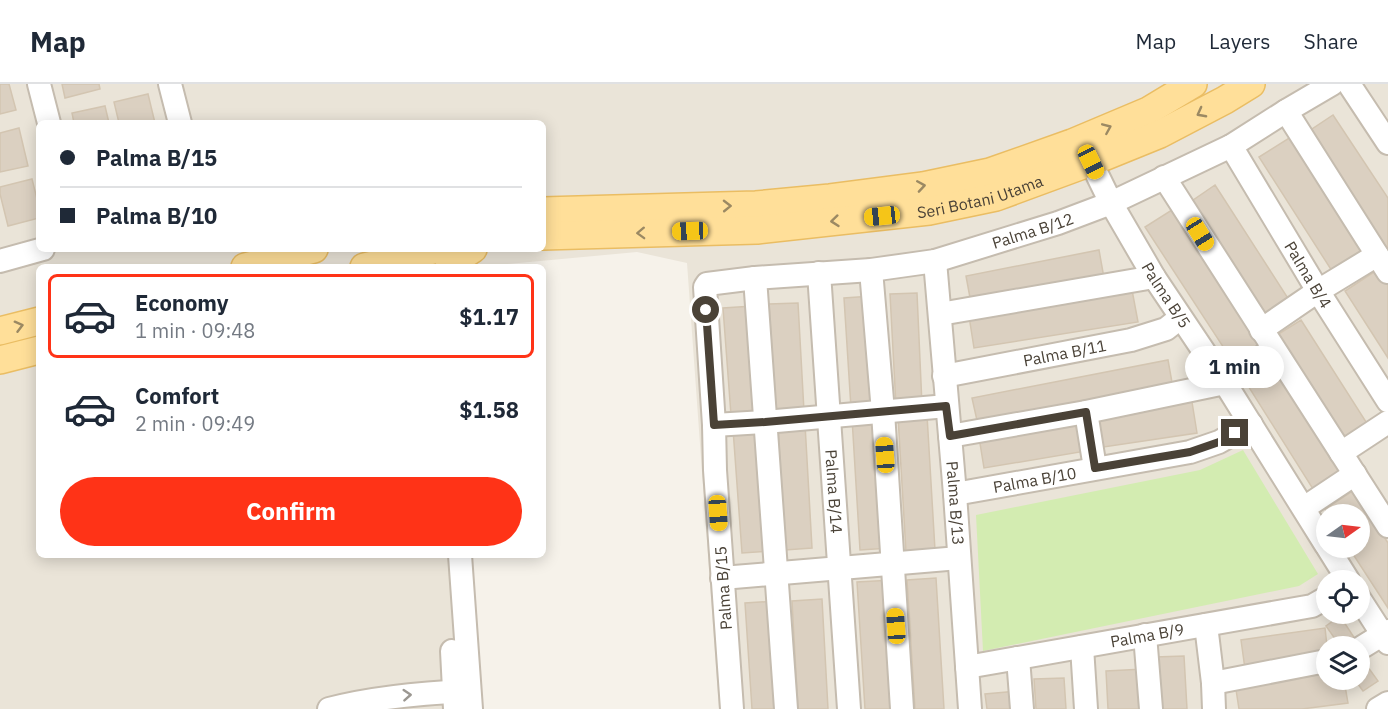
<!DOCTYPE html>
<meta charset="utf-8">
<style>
:root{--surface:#fff;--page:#f2f2f3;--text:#1f2937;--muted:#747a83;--line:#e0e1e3;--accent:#ff3317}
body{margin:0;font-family:"IBM Plex Sans",sans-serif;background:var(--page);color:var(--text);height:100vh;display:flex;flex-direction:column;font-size:22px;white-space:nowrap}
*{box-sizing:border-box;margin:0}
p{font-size:20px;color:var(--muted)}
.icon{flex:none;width:33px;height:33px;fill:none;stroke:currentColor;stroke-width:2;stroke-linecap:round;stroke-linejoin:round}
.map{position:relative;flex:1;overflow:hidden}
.panel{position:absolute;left:36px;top:180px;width:510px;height:294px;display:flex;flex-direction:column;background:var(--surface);border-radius:9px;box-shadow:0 3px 15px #0003}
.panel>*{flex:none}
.top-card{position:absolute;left:36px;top:36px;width:510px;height:132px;border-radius:9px;box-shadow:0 3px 15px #0003;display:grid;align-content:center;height:132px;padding:0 24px;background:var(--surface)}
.needle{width:39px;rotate:76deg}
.controls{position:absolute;left:1316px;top:420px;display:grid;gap:12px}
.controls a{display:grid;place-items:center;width:54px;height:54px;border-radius:50%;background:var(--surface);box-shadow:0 3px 15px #0003;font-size:30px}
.end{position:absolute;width:27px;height:27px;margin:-14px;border:8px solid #4a4237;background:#fff;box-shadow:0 0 0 3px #fff}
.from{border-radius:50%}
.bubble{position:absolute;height:42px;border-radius:21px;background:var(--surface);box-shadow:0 3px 15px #0003;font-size:20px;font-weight:700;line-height:42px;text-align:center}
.car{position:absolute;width:18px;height:36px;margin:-18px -9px;border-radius:8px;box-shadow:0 0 4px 2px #0007;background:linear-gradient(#f5c518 24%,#345 0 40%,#f5c518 0 76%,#345 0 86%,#f5c518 0)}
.top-card b{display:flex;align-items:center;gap:21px;height:57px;font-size:22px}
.top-card b+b{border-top:2px solid var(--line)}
.top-card i{width:15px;height:15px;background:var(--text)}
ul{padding:10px 0 0;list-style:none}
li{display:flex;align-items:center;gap:18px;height:84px;margin:0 12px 9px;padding:0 12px;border:3px solid transparent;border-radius:9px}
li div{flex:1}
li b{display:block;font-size:22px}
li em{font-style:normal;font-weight:700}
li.current{border-color:var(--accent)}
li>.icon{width:54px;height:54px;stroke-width:1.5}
.action{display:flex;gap:12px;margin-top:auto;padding:12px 24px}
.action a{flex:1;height:69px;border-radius:36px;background:var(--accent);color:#fff;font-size:24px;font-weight:700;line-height:69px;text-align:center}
header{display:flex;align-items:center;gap:36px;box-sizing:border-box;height:84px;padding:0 30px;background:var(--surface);border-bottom:2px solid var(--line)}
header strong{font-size:28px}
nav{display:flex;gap:33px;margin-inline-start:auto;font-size:21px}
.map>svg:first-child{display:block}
</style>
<header>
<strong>Map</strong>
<nav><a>Map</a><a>Layers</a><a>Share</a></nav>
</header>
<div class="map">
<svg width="1388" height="625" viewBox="0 0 1388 625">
<rect width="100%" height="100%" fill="#f6f2ea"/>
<path fill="#eae4d8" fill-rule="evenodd" d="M 0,0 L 1388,0 L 1388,625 L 719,625 L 687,179 L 637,168 L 476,183 L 39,183 L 39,471 L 472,471 L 481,625 L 0,625 ZM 39,39 L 543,39 L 543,165 L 39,165 ZM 1326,430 L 1359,430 L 1359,464 L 1326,464 ZM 1326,496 L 1359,496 L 1359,530 L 1326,530 ZM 1326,562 L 1359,562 L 1359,596 L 1326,596 Z"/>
<path fill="#d3ecb1" d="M 1243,366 L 1318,490 L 1299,502 L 983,567 L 976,431 L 1200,386 Z"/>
<path fill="#dbd0c1" stroke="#d3c5b1" stroke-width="1.5" d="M 0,0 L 9,0 L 16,26 L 0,30 Z
M 62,0 L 99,0 L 100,5 L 65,14 Z
M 148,10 L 155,39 L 119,39 L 114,18 Z
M 105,22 L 109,39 L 74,39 L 72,29 Z
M 1333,31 L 1388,114 L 1388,172 L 1306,49 Z
M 19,44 L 28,82 L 0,88 L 0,49 Z
M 1294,51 L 1367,164 L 1332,187 L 1259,73 Z
M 32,95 L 39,123 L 39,134 L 8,142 L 0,110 L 0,103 Z
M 1215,101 L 1291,219 L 1262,238 L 1186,121 Z
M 1175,124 L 1262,258 L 1233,278 L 1145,143 Z
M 1099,166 L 1104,194 L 971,219 L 966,192 Z
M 1380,184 L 1388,197 L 1388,274 L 1345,207 Z
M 1132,206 L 1138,238 L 974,264 L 969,232 Z
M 917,209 L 922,321 L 896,322 L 890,210 Z
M 872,212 L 879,322 L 851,324 L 844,214 Z
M 798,219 L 804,327 L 776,329 L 769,220 Z
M 753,222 L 760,330 L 731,331 L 723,224 Z
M 1301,236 L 1368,341 L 1339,360 L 1272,254 Z
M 1168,276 L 1173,304 L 978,341 L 972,314 Z
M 1273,279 L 1342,386 L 1313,405 L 1245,297 Z
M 1192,318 L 1197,349 L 1097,364 L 1092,333 Z
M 927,331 L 935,466 L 906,468 L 898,332 Z
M 882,333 L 890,464 L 860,466 L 852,334 Z
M 1080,336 L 1086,367 L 984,384 L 979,353 Z
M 805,340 L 812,464 L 785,466 L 778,342 Z
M 762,343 L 771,467 L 742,469 L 733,345 Z
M 1354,406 L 1388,459 L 1388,524 L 1349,464 L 1359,464 L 1359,430 L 1328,430 L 1325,425 Z
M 936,494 L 944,625 L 915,625 L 907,496 Z
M 893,496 L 900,625 L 865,625 L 857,498 Z
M 822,515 L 828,625 L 798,625 L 792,517 Z
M 776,517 L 784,625 L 752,625 L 745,519 Z
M 1340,532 L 1357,558 L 1349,562 L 1340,562 L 1326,542 Z
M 1325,544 L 1327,562 L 1326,562 L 1326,574 L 1245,585 L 1241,556 Z
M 1184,572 L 1187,625 L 1158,625 L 1155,573 Z
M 1360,572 L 1378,597 L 1363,607 L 1355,596 L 1359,596 L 1359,573 Z
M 1144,585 L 1146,625 L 1108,625 L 1106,587 Z
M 1326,586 L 1326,596 L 1344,596 L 1348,619 L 1302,625 L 1239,625 L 1235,599 Z
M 1064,594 L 1066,625 L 1036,625 L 1034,595 Z
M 1019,607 L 1021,625 L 987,625 L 985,610 Z"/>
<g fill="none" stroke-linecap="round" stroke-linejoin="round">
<g stroke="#c5bcaf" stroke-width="26">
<g id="minor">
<path d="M 39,0 L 49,39"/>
<path d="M 170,0 L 180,39"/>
<path d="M 1349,0 L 1388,59"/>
<path d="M 1286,27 L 1388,188"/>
<path id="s1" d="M 1231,62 L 1318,207 L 1388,317"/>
<path id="s2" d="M 1091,78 L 1111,119 L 1154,193 L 1225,299 L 1326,461"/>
<path d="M 1164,93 L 1388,442"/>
<path d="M 0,177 L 43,165"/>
<path id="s3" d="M 935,177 L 955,410 L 970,625"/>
<path d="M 871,186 L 883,328 L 902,625"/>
<path id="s4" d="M 819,189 L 849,625"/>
<path d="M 755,194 L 786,625"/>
<path d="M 940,230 L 1154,193"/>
<path d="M 1261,246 L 1318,207 L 1377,171"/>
<path id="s5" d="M 944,292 L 1131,256 L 1166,245 L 1180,234"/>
<path d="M 1086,328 L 1095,384"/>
<path d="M 714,341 L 765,338 L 947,322"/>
<path d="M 950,352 L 1086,328 L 1225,299 L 1273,265"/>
<path d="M 1341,369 L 1388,338"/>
<path id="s6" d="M 955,410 L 1190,368 L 1219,358 L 1251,340"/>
<path d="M 1304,424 L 1355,390"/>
<path d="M 1328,464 L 1348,496"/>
<path d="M 460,471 L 471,625"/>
<path d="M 722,494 L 959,474"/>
<path d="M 1359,514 L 1388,559"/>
<path d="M 1206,541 L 1213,599 L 1214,625"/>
<path d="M 1145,551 L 1151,625"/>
<path d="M 1082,563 L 1086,625"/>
<path d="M 1359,565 L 1388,547"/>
<path d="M 452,567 L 455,625"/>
<path d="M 1018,574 L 1022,625"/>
<path id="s7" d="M 967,583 L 1312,522 L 1326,514"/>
<path d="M 1213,599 L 1326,577"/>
<path d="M 329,625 C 375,613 422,609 469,607"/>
<path id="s8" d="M 732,625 L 715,386 L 714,341 L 705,203 L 707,200 L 755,194 L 871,186 L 935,177 L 1058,139 L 1111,119 L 1231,62 L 1286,27 L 1332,0"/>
<path d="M 1378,625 L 1388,619"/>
</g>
</g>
<g stroke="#eabd63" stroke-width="30">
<g id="major">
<path d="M 543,127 L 756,121 L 830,114 L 923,102 L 990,88 L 1072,59 L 1148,27 L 1193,0"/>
<path id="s9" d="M 543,152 L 757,146 L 929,127 L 996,113 L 1091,78 L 1160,50 L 1225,16 L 1251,0"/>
<path d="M 245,183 L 314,165"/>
<path d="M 364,183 L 438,165"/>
<path d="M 449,183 L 456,176 L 473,165"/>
<path d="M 0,247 L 39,237"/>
<path d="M 0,276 L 39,266"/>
</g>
</g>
<use href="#minor" stroke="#fff" stroke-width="22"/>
<use href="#major" stroke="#ffdf99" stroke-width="27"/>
</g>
<defs><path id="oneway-chevron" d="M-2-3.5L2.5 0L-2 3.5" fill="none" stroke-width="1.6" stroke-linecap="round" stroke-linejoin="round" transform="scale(1.5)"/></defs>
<g stroke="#9b8963">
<use href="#oneway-chevron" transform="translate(1201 29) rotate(152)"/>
<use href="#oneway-chevron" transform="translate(1107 44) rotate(-23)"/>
<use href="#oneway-chevron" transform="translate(921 102) rotate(-9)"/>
<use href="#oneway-chevron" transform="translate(727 122) rotate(-1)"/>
<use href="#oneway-chevron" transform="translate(835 137) rotate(174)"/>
<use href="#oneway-chevron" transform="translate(641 149) rotate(178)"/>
<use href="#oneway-chevron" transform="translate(19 242) rotate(-15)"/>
</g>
<use stroke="#9b9791" href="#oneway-chevron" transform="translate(407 611) rotate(-4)"/>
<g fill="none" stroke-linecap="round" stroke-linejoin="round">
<path stroke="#4a4237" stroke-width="8" d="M 706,226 L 714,341 L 765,338 L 946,322 L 950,352 L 1086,328 L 1095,384 L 1190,368 L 1219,358 L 1235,349"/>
</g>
<g text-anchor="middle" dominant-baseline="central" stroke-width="4.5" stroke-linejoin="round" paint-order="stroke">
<g font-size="16" fill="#4a4237" stroke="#fff">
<text stroke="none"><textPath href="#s9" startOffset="440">Seri Botani Utama</textPath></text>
<text stroke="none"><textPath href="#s8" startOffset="758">Palma B/12</textPath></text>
<text stroke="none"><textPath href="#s1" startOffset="150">Palma B/4</textPath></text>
<text stroke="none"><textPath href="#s2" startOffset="153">Palma B/5</textPath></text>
<text stroke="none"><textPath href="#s5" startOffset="123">Palma B/11</textPath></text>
<text stroke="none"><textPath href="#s6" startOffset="81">Palma B/10</textPath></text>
<text stroke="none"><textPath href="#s4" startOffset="219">Palma B/14</textPath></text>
<text stroke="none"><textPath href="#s3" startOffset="243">Palma B/13</textPath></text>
<text transform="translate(723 504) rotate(-94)">Palma B/15</text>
<text stroke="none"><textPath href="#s7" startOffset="183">Palma B/9</textPath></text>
</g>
</g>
</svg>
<div class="controls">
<a><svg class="needle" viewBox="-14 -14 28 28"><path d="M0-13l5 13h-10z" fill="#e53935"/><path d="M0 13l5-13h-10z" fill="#747a83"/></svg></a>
<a><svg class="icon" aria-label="locate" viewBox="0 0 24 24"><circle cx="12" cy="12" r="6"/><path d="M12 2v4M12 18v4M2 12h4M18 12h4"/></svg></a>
<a><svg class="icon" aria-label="layers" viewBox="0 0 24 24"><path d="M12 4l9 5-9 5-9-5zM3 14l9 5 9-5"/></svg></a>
</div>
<i class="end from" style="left:706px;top:226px"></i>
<i class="end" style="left:1235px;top:349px"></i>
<div class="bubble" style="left:1185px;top:262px;width:99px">1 min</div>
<i class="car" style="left:1091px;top:78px;rotate:154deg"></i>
<i class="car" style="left:882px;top:132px;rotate:264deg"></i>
<i class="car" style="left:690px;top:147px;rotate:268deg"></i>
<i class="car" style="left:1200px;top:150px;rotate:148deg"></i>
<i class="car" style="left:885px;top:371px;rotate:356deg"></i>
<i class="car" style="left:718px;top:429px;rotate:176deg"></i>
<i class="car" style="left:896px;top:542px;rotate:356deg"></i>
<div class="top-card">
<b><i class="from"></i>Palma B/15</b>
<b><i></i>Palma B/10</b>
</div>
<section class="panel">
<ul>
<li class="current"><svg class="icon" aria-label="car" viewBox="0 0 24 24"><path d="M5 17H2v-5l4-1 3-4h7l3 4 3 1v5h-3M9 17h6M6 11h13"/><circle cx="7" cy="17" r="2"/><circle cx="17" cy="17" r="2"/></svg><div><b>Economy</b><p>1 min · 09:48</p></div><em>$1.17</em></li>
<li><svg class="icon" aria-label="car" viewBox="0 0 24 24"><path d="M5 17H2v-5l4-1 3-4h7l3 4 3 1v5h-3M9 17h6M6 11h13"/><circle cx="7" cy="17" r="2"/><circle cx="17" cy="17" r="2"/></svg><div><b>Comfort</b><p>2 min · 09:49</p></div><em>$1.58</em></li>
</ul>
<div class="action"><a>Confirm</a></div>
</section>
</div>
